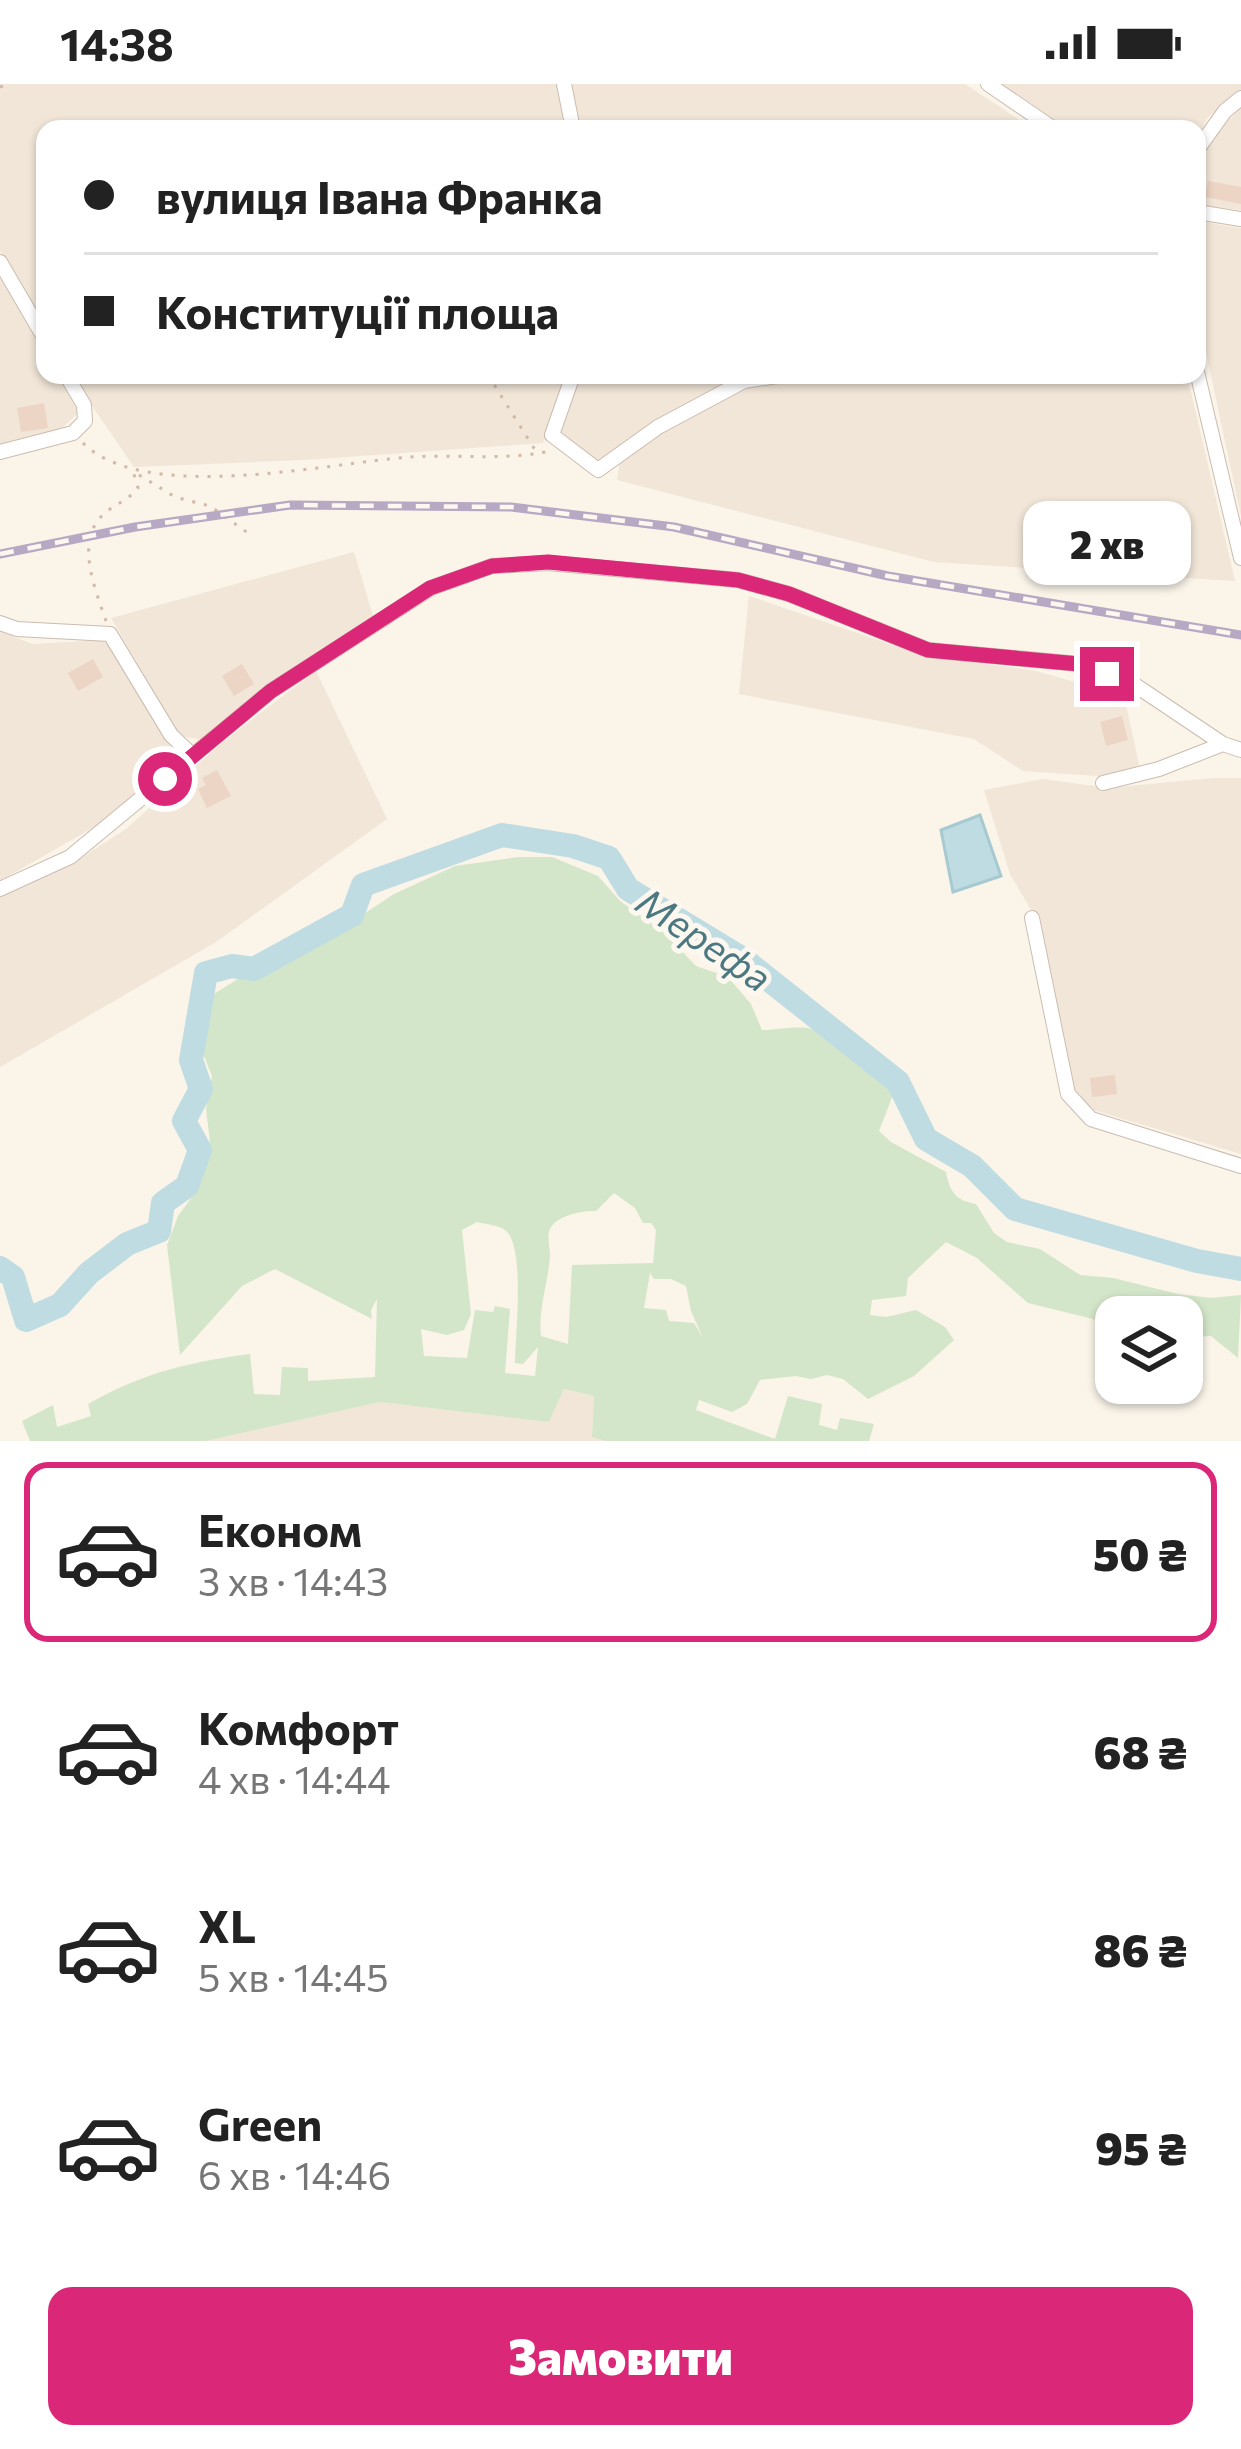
<!DOCTYPE html>
<html lang="uk">
<meta charset="utf-8">
<style>
:root{--surface:#fff;--page:#f2f2f2;--text:#222;--muted:#767676;--line:#e0e0e0;--accent:#db2777}
body{margin:0;font-family:Commissioner,sans-serif;background:var(--page);color:var(--text);height:100vh;display:flex;flex-direction:column;font-size:45px;white-space:nowrap}
*{box-sizing:border-box;margin:0}
p{font-size:39px;color:var(--muted)}
.icon{flex:none;width:66px;height:66px;fill:none;stroke:currentColor;stroke-width:2;stroke-linecap:round;stroke-linejoin:round}
.map{position:relative;height:1357px;overflow:hidden}
.drawer{display:flex;flex-direction:column;background:var(--surface);flex:1}
.drawer>*{flex:none}
.guide{position:absolute;left:36px;top:36px;width:1170px;height:264px;border-radius:24px;box-shadow:0 3px 9px #0004;display:grid;align-content:center;height:264px;padding:0 48px;background:var(--surface)}
.fabs{position:absolute;left:1095px;top:1212px;display:grid;gap:24px}
.fabs a{display:grid;place-items:center;width:108px;height:108px;border-radius:24px;background:var(--surface);box-shadow:0 3px 9px #0004;font-size:60px}
.end{position:absolute;width:54px;height:54px;margin:-27px;border:15px solid #db2777;background:#fff;box-shadow:0 0 0 6px #fff}
.from{border-radius:50%}
.bubble{position:absolute;height:84px;border-radius:24px;background:var(--surface);box-shadow:0 3px 9px #0004;font-size:39px;font-weight:800;line-height:84px;text-align:center}
.guide b{display:flex;align-items:center;gap:42px;height:114px;font-size:45px}
.guide b+b{border-top:3px solid var(--line)}
.guide i{width:30px;height:30px;background:var(--text)}
ul{padding:21px 0 0;list-style:none}
li{display:flex;align-items:center;gap:36px;height:180px;margin:0 24px 18px;padding:0 24px;border:6px solid transparent;border-radius:24px}
li div{flex:1}
li b{display:block;font-size:45px}
li em{font-style:normal;font-weight:800}
li.on{border-color:var(--accent)}
li>.icon{width:108px;height:108px;stroke-width:1.5}
.button{display:flex;gap:24px;margin-top:auto;padding:24px 48px}
.button a{flex:1;height:138px;border-radius:24px;background:var(--accent);color:#fff;font-size:48px;font-weight:800;line-height:138px;text-align:center}
.status{display:flex;justify-content:space-between;align-items:center;height:84px;padding:0 60px;background:var(--surface);direction:ltr}
.status svg{height:33px;fill:currentColor}
.map>svg:first-child{display:block}
</style>
<div class="status"><b>14:38</b><svg viewBox="0 0 49 12"><path d="M0 12V9h3v3zM5 12V6h3v6zM10 12V3h3v9zM15 12V0h3v12zM26 1h20v11H26zM47 4h2v5h-2z"/></svg></div>
<div class="map">
<svg width="1241" height="1357" viewBox="0 0 1241 1357">
<rect width="100%" height="100%" fill="#faf4e9"/>
<path fill="#f1e6d8" d="M 0,0 L 561,0 L 569,45 L 45,45 L 45,246 L 0,167 Z
M 571,0 L 965,0 L 1033,45 L 579,45 Z
M 998,0 L 1241,0 L 1241,7 L 1208,33 L 1197,54 L 1197,45 L 1066,45 Z
M 1241,23 L 1241,126 L 1197,121 L 1197,82 L 1208,59 Z
M 1197,137 L 1241,144 L 1241,432 L 1197,226 Z
M 0,193 L 45,270 L 45,291 L 57,291 L 79,328 L 57,349 L 0,361 Z
M 71,291 L 566,291 L 543,359 L 305,376 L 134,383 Z
M 580,291 L 748,291 L 599,379 L 561,348 Z
M 920,291 L 1187,291 L 1235,497 L 934,478 L 617,396 L 620,376 L 663,347 L 747,302 Z
M 354,468 L 373,532 L 260,609 L 204,656 L 180,652 L 111,534 Z
M 749,512 L 919,570 L 1036,587 L 1124,612 L 1140,685 L 1099,692 L 1023,687 L 974,655 L 739,610 Z
M 0,547 L 32,560 L 105,556 L 180,676 L 122,727 L 0,797 Z
M 316,587 L 387,735 L 216,858 L 0,983 L 0,813 L 75,778 L 126,745 L 225,656 Z
M 1212,694 L 1241,694 L 1241,1070 L 1090,1025 L 1073,1005 L 1040,841 L 1010,790 L 984,706 L 1043,695 L 1109,704 Z
M 564,1305 L 594,1312 L 592,1352 L 606,1357 L 206,1357 L 380,1318 L 549,1338 Z"/>
<path fill="#d4e6c9" fill-rule="evenodd" d="M 519,773 L 552,773 L 598,792 L 620,817 L 660,845 L 696,882 L 728,893 L 751,920 L 762,946 C 777,946 798,941 812,945 C 845,954 867,986 898,998 L 879,1047 L 891,1058 L 946,1088 C 950,1108 955,1116 976,1120 L 994,1149 L 1007,1158 L 1040,1165 L 1080,1191 L 1113,1194 L 1178,1210 L 1211,1214 L 1241,1211 L 1238,1274 L 1211,1252 L 1194,1253 L 1184,1268 L 1182,1281 L 1182,1233 L 1116,1233 L 1116,1259 L 1104,1263 L 1105,1246 L 1093,1235 L 1028,1219 L 977,1174 L 946,1158 L 908,1194 L 906,1212 L 872,1216 L 870,1231 L 886,1233 L 916,1226 L 945,1243 L 954,1256 L 914,1292 L 868,1315 L 843,1295 L 827,1291 L 811,1295 L 796,1292 L 760,1296 L 747,1320 L 732,1328 L 699,1316 L 696,1326 L 775,1355 L 788,1312 L 822,1320 L 819,1341 L 837,1346 L 840,1334 L 874,1340 L 869,1357 L 606,1357 L 592,1353 L 594,1312 L 564,1305 L 549,1338 L 380,1318 L 206,1357 L 30,1357 L 22,1337 L 53,1321 L 57,1343 L 91,1332 L 88,1320 C 143,1289 188,1278 250,1270 L 254,1310 L 280,1311 L 282,1283 L 308,1284 L 308,1297 L 375,1293 L 377,1215 L 371,1226 L 372,1235 L 275,1185 L 242,1202 L 180,1271 L 167,1161 L 178,1132 L 197,1106 L 210,1058 L 206,1025 L 212,992 L 200,962 L 209,913 L 254,885 L 286,881 L 394,810 L 455,782 ZM 614,1109 L 635,1124 L 643,1139 L 651,1139 L 656,1146 L 653,1179 L 572,1181 L 568,1260 L 541,1252 C 538,1224 548,1200 550,1172 C 550,1163 546,1150 551,1143 C 559,1131 583,1126 596,1127 ZM 477,1138 C 485,1140 498,1141 505,1146 C 526,1161 515,1253 515,1279 L 523,1280 L 538,1263 L 535,1292 L 505,1289 L 510,1225 L 495,1222 L 493,1228 L 475,1226 L 467,1274 L 424,1272 L 421,1245 L 447,1251 L 464,1246 L 471,1230 L 462,1146 ZM 650,1189 L 654,1195 L 671,1195 L 686,1202 L 691,1227 L 703,1254 L 694,1239 L 669,1237 L 666,1226 L 644,1224 Z"/>
<path fill="#bfdce2" stroke="#a7cad2" stroke-width="3" d="M 980,731 L 1001,792 L 953,808 L 941,746 Z"/>
<g fill="none" stroke-linecap="round" stroke-linejoin="round">
<path stroke="#bfdce2" stroke-width="24" d="M 0,1184 L 13,1193 L 26,1236 L 60,1221 L 89,1189 L 127,1160 L 159,1147 L 163,1119 L 187,1102 L 200,1066 L 184,1037 L 201,1005 L 191,976 L 206,889 L 232,882 L 254,885 L 352,831 L 363,801 L 502,751 L 573,762 L 609,774 L 628,805 L 743,875 L 898,998 L 926,1055 L 972,1082 L 1015,1125 L 1197,1177 L 1241,1185"/>
</g>
<path fill="#ecd5c4" d="M 1208,97 L 1241,103 L 1241,120 L 1205,113 Z
M 44,319 L 48,344 L 21,348 L 17,324 Z
M 93,575 L 103,593 L 78,607 L 68,589 Z
M 242,580 L 254,600 L 234,612 L 222,592 Z
M 1122,632 L 1128,656 L 1106,662 L 1100,638 Z
M 217,686 L 231,712 L 207,724 L 198,705 L 206,701 L 202,694 Z
M 1115,991 L 1117,1010 L 1092,1013 L 1090,994 Z"/>
<g fill="none" stroke-linecap="round" stroke-linejoin="round">
<g stroke="#cbbcb0" stroke-width="16">
<path id="minor" d="M 564,0 L 573,45
M 988,0 L 1054,45
M 1197,66 L 1225,27 L 1241,14
M 1197,128 L 1241,135
M 0,178 L 45,255
M 1197,288 L 1241,474
M 573,291 L 552,351 L 598,386 L 658,343 L 744,297 L 784,291
M 0,368 L 73,349 L 85,337 L 84,321 L 66,291
M 0,539 L 17,545 L 110,550 L 171,651 L 191,670
M 1103,699 L 1159,685 L 1223,660
M 0,805 L 70,773 L 271,607 L 431,504 L 492,482 L 548,479 L 738,496 L 789,510 L 928,566 L 1079,580 L 1135,601 L 1223,660 L 1241,666
M 1032,834 L 1068,1010 L 1091,1035 L 1241,1082"/>
</g>
<path stroke="#d1b8a7" stroke-width="3" stroke-dasharray="3 9" stroke-linecap="butt" d="M 0,3 L 8,0
M 488,291 L 537,369
M 83,359 C 146,421 327,379 410,373 C 456,370 504,377 550,367
M 139,391 L 175,413 L 210,422 L 248,449
M 106,537 C 96,507 76,461 100,434 C 111,421 127,418 138,404 L 133,387"/>
<use href="#minor" stroke="#fff" stroke-width="14"/>
<g stroke="#b7a8c3" stroke-width="9">
<path id="rail" d="M 0,470 L 135,443 L 290,421 L 511,423 L 674,443 L 888,492 L 1241,551"/>
</g>
<use href="#rail" stroke="#fdf8ef" stroke-width="4.5" stroke-dasharray="14" stroke-linecap="butt"/>
</g>
<g fill="none" stroke-linecap="round" stroke-linejoin="round">
<path stroke="#db2777" stroke-width="15" d="M 165,695 L 271,607 L 430,504 L 492,482 L 548,478 L 738,496 L 789,510 L 928,566 L 1079,580 L 1107,590"/>
</g>
<g text-anchor="middle" dominant-baseline="central" stroke-width="10" stroke-linejoin="round" paint-order="stroke">
<g font-size="39" font-style="italic" fill="#4c7882" stroke="#fdf8ef">
<text transform="translate(705 854) rotate(34)">Мерефа</text>
</g>
</g>
</svg>
<div class="fabs">
<a><svg class="icon" aria-label="layers" viewBox="0 0 24 24"><path d="M12 4l9 5-9 5-9-5zM3 14l9 5 9-5"/></svg></a>
</div>
<i class="end from" style="left:165px;top:695px"></i>
<i class="end" style="left:1107px;top:590px"></i>
<div class="bubble" style="left:1023px;top:417px;width:168px">2 хв</div>
<div class="guide">
<b><i class="from"></i>вулиця Івана Франка</b>
<b><i></i>Конституції площа</b>
</div>
</div>
<section class="drawer">
<ul>
<li class="on"><svg class="icon" aria-label="car" viewBox="0 0 24 24"><path d="M5 17H2v-5l4-1 3-4h7l3 4 3 1v5h-3M9 17h6M6 11h13"/><circle cx="7" cy="17" r="2"/><circle cx="17" cy="17" r="2"/></svg><div><b>Економ</b><p>3 хв · 14:43</p></div><em>50 ₴</em></li>
<li><svg class="icon" aria-label="car" viewBox="0 0 24 24"><path d="M5 17H2v-5l4-1 3-4h7l3 4 3 1v5h-3M9 17h6M6 11h13"/><circle cx="7" cy="17" r="2"/><circle cx="17" cy="17" r="2"/></svg><div><b>Комфорт</b><p>4 хв · 14:44</p></div><em>68 ₴</em></li>
<li><svg class="icon" aria-label="car" viewBox="0 0 24 24"><path d="M5 17H2v-5l4-1 3-4h7l3 4 3 1v5h-3M9 17h6M6 11h13"/><circle cx="7" cy="17" r="2"/><circle cx="17" cy="17" r="2"/></svg><div><b>XL</b><p>5 хв · 14:45</p></div><em>86 ₴</em></li>
<li><svg class="icon" aria-label="car" viewBox="0 0 24 24"><path d="M5 17H2v-5l4-1 3-4h7l3 4 3 1v5h-3M9 17h6M6 11h13"/><circle cx="7" cy="17" r="2"/><circle cx="17" cy="17" r="2"/></svg><div><b>Green</b><p>6 хв · 14:46</p></div><em>95 ₴</em></li>
</ul>
<div class="button"><a>Замовити</a></div>
</section>
